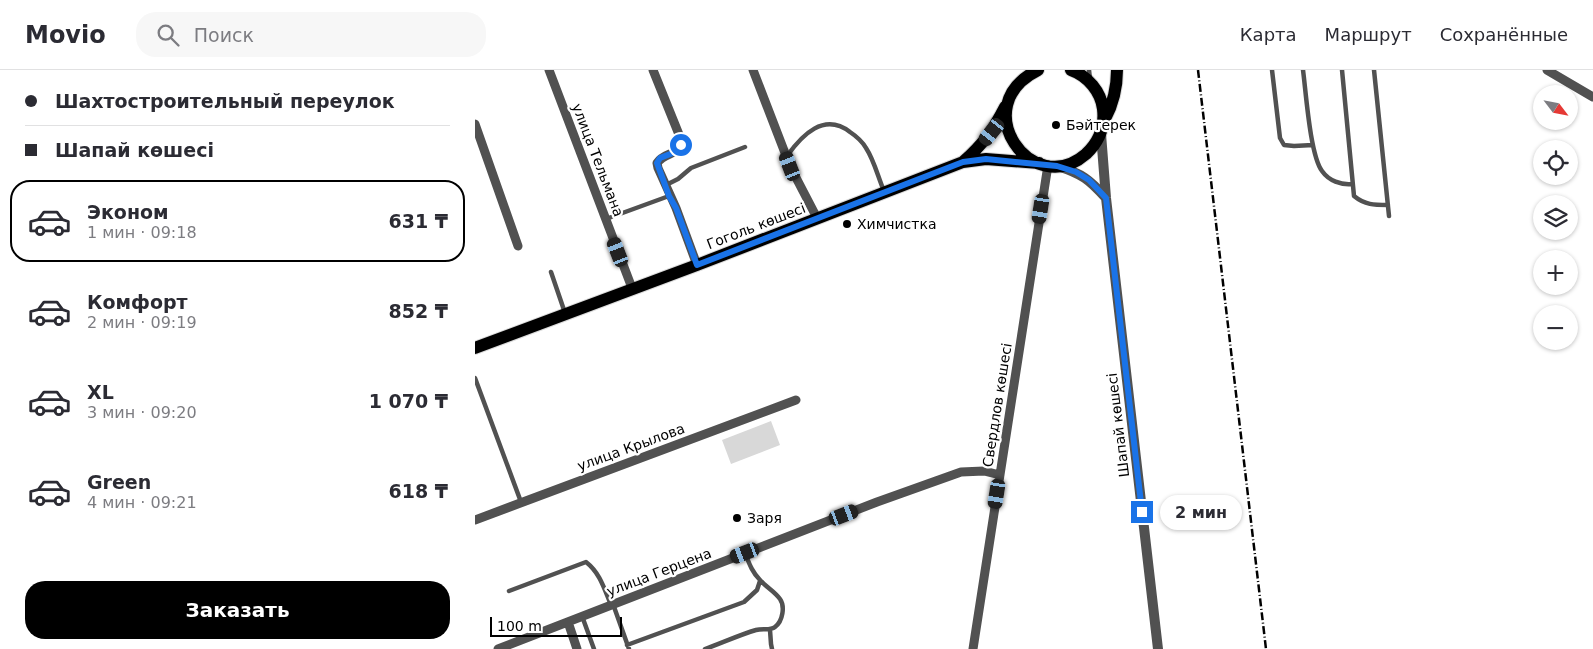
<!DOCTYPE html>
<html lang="ru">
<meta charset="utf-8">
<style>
:root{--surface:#fff;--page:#f7f7f7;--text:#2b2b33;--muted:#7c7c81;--line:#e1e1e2;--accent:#000}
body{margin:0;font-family:"DejaVu Sans",sans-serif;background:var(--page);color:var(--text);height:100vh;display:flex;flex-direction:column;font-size:19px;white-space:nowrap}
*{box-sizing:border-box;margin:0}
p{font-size:16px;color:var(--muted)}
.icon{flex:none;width:28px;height:28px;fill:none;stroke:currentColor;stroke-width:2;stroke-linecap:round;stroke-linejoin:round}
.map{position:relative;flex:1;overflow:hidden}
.details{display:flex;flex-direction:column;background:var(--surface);width:475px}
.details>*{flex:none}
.banner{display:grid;align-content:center;height:110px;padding:0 25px;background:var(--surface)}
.needle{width:32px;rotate:122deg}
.fabs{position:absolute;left:1058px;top:15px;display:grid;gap:10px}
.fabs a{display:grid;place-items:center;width:45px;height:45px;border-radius:50%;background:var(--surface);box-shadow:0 1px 4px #0004;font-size:25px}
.scale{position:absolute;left:15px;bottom:12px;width:132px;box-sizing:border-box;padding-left:5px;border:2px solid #000;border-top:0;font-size:14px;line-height:18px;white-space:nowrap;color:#000;-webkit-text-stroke:4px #fff;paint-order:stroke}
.end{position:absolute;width:22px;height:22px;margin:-11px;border:6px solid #1a73e8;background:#fff;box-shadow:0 0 0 2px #fff}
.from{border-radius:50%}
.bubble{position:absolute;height:35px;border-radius:18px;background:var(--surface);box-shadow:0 1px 4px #0004;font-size:16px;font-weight:700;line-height:35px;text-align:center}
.car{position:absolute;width:15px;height:30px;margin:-15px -8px;border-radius:6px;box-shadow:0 0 4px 1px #0007;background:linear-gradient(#222 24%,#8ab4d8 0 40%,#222 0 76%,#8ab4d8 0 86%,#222 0)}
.banner b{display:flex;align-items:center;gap:18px;height:48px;font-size:19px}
.banner b+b{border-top:1px solid var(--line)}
.banner i{width:12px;height:12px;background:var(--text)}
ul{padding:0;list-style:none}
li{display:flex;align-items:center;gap:15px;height:82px;margin:0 10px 8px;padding:0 15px;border:2px solid transparent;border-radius:20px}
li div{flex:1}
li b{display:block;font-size:19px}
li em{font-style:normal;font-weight:700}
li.active{border-color:var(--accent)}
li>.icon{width:45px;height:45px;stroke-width:1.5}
.primary-button{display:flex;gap:10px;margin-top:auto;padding:10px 25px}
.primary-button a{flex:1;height:58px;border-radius:20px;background:var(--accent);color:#fff;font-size:20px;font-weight:700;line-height:58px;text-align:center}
header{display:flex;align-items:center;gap:30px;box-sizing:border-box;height:70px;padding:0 25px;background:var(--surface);border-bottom:1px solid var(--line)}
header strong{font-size:24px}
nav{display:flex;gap:28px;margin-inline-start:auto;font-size:18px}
.search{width:350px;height:45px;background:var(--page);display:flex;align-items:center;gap:12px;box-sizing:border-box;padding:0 18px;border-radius:20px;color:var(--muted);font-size:19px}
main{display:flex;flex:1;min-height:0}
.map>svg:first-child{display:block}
</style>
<header>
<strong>Movio</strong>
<div class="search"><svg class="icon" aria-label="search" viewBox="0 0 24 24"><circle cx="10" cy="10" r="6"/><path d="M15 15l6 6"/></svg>Поиск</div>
<nav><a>Карта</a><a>Маршрут</a><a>Сохранённые</a></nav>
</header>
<main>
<section class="details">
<div class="banner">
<b><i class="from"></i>Шахтостроительный переулок</b>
<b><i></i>Шапай көшесі</b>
</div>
<ul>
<li class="active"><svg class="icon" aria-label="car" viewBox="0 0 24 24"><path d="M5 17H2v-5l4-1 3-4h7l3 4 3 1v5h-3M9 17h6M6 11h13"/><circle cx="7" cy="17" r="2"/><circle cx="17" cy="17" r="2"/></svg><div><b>Эконом</b><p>1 мин · 09:18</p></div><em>631 ₸</em></li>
<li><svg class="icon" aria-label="car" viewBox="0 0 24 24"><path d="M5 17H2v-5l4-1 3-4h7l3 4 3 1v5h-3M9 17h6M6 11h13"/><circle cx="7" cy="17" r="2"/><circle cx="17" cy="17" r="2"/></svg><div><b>Комфорт</b><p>2 мин · 09:19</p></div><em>852 ₸</em></li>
<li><svg class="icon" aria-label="car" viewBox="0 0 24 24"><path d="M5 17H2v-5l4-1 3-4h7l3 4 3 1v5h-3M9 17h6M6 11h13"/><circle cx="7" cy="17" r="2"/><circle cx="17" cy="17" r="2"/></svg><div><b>XL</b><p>3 мин · 09:20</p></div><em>1 070 ₸</em></li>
<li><svg class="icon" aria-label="car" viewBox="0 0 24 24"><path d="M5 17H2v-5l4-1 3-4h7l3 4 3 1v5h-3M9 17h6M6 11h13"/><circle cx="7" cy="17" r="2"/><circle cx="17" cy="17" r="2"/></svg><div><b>Green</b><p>4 мин · 09:21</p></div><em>618 ₸</em></li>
</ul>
<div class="primary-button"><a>Заказать</a></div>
</section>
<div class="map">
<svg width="1118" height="579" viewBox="0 0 1118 579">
<rect width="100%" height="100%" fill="#fff"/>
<path fill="#d8d8d8" d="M 296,351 L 305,375 L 256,394 L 247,370 Z"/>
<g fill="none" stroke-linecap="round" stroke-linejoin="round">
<g stroke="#dbdbdb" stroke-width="14">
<path id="primary" d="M 563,0 C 490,36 557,131 611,84 C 624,72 630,56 628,39 C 626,22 613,6 596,0
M 630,49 C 638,34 642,17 642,0
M 488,92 C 509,73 517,62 530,37
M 0,278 L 222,195 L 488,92 L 511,89 L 564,93"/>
</g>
<path stroke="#515151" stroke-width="4.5" d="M 614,0 L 615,9
M 797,0 L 805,68 L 809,75 L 819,76 L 838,75
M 828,0 C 831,22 835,85 847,101 C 854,111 866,115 877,114
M 867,0 L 879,126 C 890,135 899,135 913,135
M 899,0 L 914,146
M 312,86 C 327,65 349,42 375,62 C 381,66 387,71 391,78 C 399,90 403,107 409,121
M 191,115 L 203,109 L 216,98 L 270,77
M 131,149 L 194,126
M 76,202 L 90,243
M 0,308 L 46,432
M 34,521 L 111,492 C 125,503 129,518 136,535
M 138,534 L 154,579
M 107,546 L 119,579
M 295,560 L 296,574 L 297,579
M 152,575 L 269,532 L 282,520 L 285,511
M 230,579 C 247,573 264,565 281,560 C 288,558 295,561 300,557 C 308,551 310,536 305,529 C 299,521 291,517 285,510 C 277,502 274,493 270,483"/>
<path stroke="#515151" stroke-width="9" d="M 74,0 L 157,218
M 178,0 L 205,67 C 208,87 191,80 182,93 L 183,98 L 201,138 L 222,195
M 278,0 L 315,96 L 342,148
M 1072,0 L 1118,27
M 0,54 L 43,176
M 0,450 L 321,330
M 93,552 L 102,579
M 23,579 L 402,432 L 486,402 L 509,401 L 525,405
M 498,579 L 573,95"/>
<path stroke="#515151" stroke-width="10" d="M 626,64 L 631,128 L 683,579
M 583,96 C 607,104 614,109 631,128"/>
<use href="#primary" stroke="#000" stroke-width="12"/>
<path stroke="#000" stroke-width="2.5" stroke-dasharray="8 2.5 1 2.5" stroke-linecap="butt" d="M 723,0 L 791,579"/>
</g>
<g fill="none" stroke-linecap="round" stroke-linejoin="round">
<path stroke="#1a73e8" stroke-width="6" d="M 206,75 L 203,81 L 185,88 L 182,93 L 194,126 L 201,138 L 222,195 L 488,92 L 511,89 L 582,96 L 601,102 L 614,110 L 631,128 L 667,442"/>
</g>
<g fill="#000" stroke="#fff" stroke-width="2">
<circle cx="581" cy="55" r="5"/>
<circle cx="372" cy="154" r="5"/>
<circle cx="262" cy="448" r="5"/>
</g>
<g text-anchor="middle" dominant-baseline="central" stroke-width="4.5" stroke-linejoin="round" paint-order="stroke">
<g font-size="14" fill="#000" stroke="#fff" text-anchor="start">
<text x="591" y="55">Бәйтерек</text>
<text x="382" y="154">Химчистка</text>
<text x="272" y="448">Заря</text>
</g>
<g font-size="14" fill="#000" stroke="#fff">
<text transform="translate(123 90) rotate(69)">улица Тельмана</text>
<text transform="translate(281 156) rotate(-21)">Гоголь көшесі</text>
<text transform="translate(522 335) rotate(-81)">Свердлов көшесі</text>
<text transform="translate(643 355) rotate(-97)">Шапай көшесі</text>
<text transform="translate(156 377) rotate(-20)">улица Крылова</text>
<text transform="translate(184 502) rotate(-21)">улица Герцена</text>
</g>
</g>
</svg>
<div class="fabs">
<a><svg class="needle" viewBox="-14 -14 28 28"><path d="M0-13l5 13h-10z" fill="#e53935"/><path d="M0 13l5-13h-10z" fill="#7c7c81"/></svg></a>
<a><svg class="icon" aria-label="locate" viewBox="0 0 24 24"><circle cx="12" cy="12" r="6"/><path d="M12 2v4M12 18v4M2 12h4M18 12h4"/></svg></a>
<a><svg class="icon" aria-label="layers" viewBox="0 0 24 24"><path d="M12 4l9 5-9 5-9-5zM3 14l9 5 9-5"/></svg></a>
<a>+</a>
<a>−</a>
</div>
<div class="scale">100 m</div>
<i class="end from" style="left:206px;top:75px"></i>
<i class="end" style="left:667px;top:442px"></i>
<div class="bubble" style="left:685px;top:425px;width:82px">2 мин</div>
<i class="car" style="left:517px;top:62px;rotate:219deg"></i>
<i class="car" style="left:315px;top:96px;rotate:339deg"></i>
<i class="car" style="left:566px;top:139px;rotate:189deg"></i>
<i class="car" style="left:143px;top:182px;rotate:339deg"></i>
<i class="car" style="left:522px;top:424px;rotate:189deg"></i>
<i class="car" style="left:369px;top:445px;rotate:69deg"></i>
<i class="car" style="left:270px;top:483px;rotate:249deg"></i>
</div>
</main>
